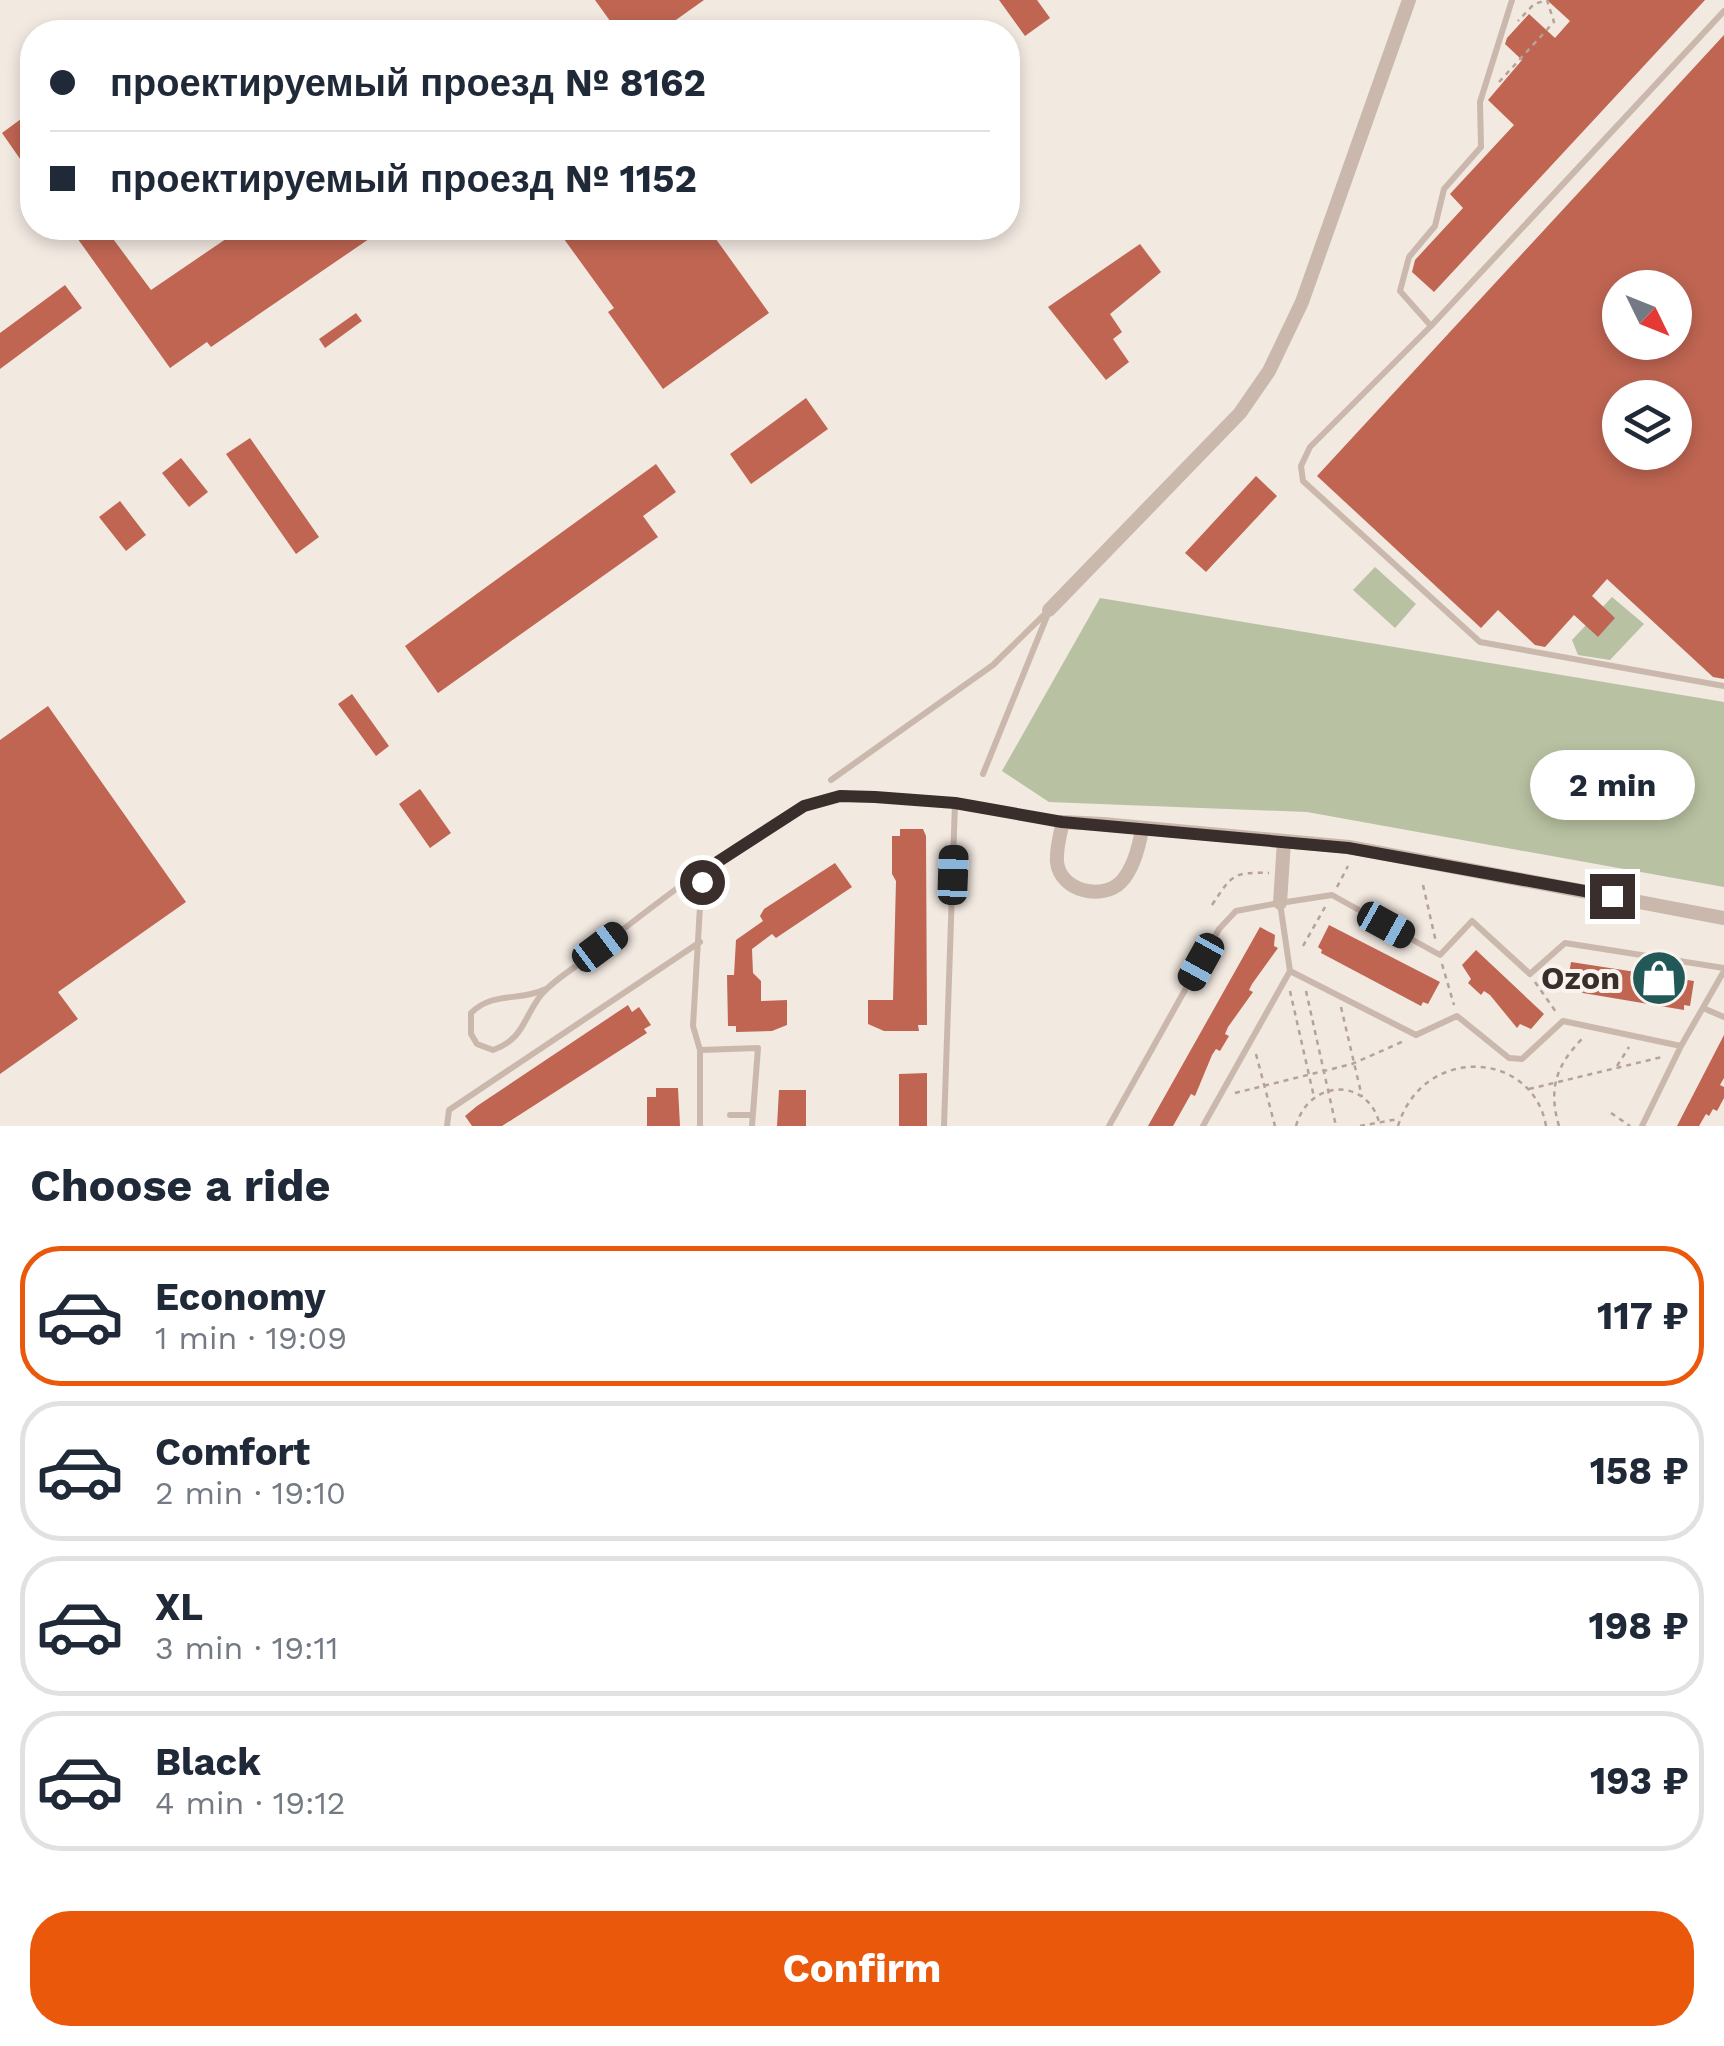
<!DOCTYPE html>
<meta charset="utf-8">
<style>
:root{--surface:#fff;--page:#f6f6f7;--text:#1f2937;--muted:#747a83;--line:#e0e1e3;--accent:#ea580c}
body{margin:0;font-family:"Work Sans",sans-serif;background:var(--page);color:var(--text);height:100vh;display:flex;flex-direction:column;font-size:38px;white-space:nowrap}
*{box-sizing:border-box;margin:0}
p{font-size:32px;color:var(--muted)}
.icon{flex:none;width:55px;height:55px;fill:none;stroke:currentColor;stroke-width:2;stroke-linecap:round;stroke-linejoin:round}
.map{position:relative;height:1126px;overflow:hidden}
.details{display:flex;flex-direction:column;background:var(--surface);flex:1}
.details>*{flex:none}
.guide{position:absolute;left:20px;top:20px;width:1000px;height:220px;border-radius:40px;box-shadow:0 5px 15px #0003;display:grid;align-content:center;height:220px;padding:0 30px;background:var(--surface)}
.needle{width:65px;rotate:133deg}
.tools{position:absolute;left:1602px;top:270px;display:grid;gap:20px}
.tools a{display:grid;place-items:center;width:90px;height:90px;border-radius:50%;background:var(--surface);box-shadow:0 5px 15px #0003;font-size:50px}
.end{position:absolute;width:45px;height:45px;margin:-22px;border:12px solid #392e2b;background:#fff;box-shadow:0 0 0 5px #fff}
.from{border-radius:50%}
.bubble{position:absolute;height:70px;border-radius:35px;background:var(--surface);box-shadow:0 5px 15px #0003;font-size:32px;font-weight:700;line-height:70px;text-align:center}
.car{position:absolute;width:30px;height:60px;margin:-30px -15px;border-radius:12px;box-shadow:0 0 8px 2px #0007;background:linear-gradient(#222 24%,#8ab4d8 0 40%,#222 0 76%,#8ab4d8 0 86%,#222 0)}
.guide b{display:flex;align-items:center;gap:35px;height:95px;font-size:38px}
.guide b+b{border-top:2px solid var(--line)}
.guide i{width:25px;height:25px;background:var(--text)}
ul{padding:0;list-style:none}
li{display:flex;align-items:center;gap:30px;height:140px;margin:0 20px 15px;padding:0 10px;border:5px solid var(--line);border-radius:40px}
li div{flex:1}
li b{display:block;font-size:38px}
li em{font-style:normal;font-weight:700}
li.on{border-color:var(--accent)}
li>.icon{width:90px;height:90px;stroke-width:1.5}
h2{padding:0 30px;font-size:45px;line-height:120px}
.action{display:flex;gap:20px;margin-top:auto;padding:20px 30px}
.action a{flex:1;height:115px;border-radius:40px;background:var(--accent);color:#fff;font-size:40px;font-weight:700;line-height:115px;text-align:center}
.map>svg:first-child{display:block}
</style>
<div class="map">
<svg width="1724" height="1126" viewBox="0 0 1724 1126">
<rect width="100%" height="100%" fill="#f2e9e1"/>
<path fill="#b8c1a1" d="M 1375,567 L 1416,604 L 1395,628 L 1353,590 Z
M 1612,597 L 1644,624 L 1610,660 L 1578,655 L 1572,640 Z
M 1100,598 L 1724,702 L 1724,887 L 1307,812 L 1049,802 L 1002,771 Z"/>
<path fill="#bf6552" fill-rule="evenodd" d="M 595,0 L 704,0 L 659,32 L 618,32 Z
M 999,0 L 1037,0 L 1050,18 L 1025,36 Z
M 1547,0 L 1705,0 L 1434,292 L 1412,272 L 1415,260 L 1463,208 L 1450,194 L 1514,125 L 1488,100 L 1522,60 L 1505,44 L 1507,38 L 1529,14 L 1555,38 L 1570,21 Z
M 1724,35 L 1724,679 L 1713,677 L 1607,579 L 1592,596 L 1615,618 L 1598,637 L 1574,615 L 1545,647 L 1535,645 L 1498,610 L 1481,628 L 1317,476 ZM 1620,288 L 1675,288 L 1675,342 L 1620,342 ZM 1620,398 L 1675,398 L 1675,452 L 1620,452 Z
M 25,116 L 32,126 L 32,176 L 2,133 Z
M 70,228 L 105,228 L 151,290 L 242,228 L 385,228 L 211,347 L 207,342 L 170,368 Z
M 556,228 L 701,228 L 708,238 L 713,235 L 769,313 L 663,389 L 608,312 L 614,308 Z
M 1140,244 L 1161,272 L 1110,314 L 1122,332 L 1113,339 L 1129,362 L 1106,380 L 1048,307 Z
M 65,285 L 82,308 L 0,369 L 0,333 Z
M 356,313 L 362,321 L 325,348 L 319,339 Z
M 806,398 L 828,429 L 751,484 L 730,454 Z
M 250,438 L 319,537 L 296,554 L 226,454 Z
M 181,458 L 208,492 L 189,507 L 162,473 Z
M 656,464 L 676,492 L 643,516 L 658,537 L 438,693 L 405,646 Z
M 1256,476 L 1277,496 L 1206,572 L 1185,553 Z
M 120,501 L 146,535 L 126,551 L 99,517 Z
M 352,694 L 389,746 L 376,756 L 338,704 Z
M 48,706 L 186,902 L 58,992 L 78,1019 L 0,1074 L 0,740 Z
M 420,789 L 451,833 L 430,848 L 399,804 Z
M 900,829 L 923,829 L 926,836 L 927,1025 L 918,1025 L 919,1031 L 884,1031 L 868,1024 L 868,1000 L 893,1000 L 896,881 L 892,874 L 892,836 L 900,836 Z
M 835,863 L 852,887 L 776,938 L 772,934 L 752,949 L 753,973 L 761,981 L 761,1001 L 787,1000 L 787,1025 L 772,1031 L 736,1032 L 736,1026 L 728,1026 L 727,975 L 734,975 L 736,940 L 763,921 L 760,916 L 764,909 Z
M 1329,925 L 1440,982 L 1428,1004 L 1423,1002 L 1421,1006 L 1321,953 L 1322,950 L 1318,947 Z
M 1260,927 L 1275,935 L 1274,946 L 1278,948 L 1252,984 L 1249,990 L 1253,992 L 1228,1027 L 1225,1034 L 1229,1036 L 1220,1051 L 1216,1049 L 1212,1055 L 1195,1096 L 1191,1094 L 1173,1126 L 1148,1126 Z
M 1476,950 L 1544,1014 L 1531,1029 L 1520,1024 L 1517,1028 L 1490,995 L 1484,991 L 1481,995 L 1468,983 L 1471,979 L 1462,965 Z
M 1571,962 L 1694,981 L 1690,1006 L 1684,1005 L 1684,1010 L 1571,991 L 1572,987 L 1567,986 Z
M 628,1005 L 632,1012 L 639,1007 L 651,1025 L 644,1029 L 647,1033 L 502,1126 L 472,1126 L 465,1116 L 477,1106 Z
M 1724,1035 L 1724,1078 L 1720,1085 L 1724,1087 L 1724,1098 L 1717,1111 L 1713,1109 L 1709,1116 L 1706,1114 L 1699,1126 L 1677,1126 Z
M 927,1073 L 927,1126 L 899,1126 L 899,1074 Z
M 656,1088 L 678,1088 L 680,1126 L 647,1126 L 647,1097 L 656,1097 Z
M 779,1090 L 806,1090 L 806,1126 L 777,1126 Z"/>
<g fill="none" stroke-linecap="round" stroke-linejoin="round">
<path stroke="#b6a297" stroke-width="2.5" stroke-dasharray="5 5" stroke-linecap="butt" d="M 1499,82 L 1554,22 L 1547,0 L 1534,4 L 1518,21
M 1423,885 L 1436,942
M 1337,887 L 1348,866
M 1212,905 C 1232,875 1232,872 1269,873
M 1303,946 L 1325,907
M 1442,964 L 1454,1005
M 1535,982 L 1556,1012
M 1290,991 L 1314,1097
M 1306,991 L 1336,1126
M 1341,1007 L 1362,1097
M 1256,1054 L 1275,1126
M 1617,1066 L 1629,1047
M 1529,1089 L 1662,1057
M 1235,1093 L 1352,1064 L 1404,1041
M 1611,1113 L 1630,1126
M 1296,1126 C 1309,1078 1370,1077 1380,1126
M 1360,1126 L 1398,1119
M 1398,1126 C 1423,1044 1533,1050 1546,1126
M 1559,1126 C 1548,1089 1556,1065 1583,1038"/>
<path stroke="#cab8ad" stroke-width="6" d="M 1724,11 L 1431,326 L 1310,447 L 1301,466 L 1303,481 L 1480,642 L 1724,686
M 1431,326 L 1400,291 L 1409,257 L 1435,226 L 1444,189 L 1481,147 L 1480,102 L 1512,0
M 983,774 L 1047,616
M 831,780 L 993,665 L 1048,611
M 702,872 L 693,1026 L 700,1050 L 758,1048 L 752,1126
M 1290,971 L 1280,903 L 1332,895 L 1440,955 L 1472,921 L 1530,974 L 1565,943 L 1724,968
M 546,989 C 519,1002 493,991 471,1013 L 471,1034 L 477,1044 L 493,1050 C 524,1039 523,1018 541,995 C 550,984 564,975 576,966 C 631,924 779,801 843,796 C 917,792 990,811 1062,822
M 1703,1008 L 1724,1017
M 1681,1046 L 1724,971
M 700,1050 L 700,1126
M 730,1115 L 752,1115
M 447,1126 L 449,1110 L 700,942
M 944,1126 L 955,803
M 1109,1126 L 1219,929 L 1236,911 L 1279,903
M 1203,1126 L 1290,971 L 1416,1035 L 1457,1016 L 1509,1058 L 1522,1059 L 1563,1021 L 1681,1046 L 1642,1126"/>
<path stroke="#cab8ad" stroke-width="14" d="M 1049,610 L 1240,413 L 1269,371 L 1302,302 L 1409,0
M 1142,829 C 1139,847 1134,868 1121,882 C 1102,901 1060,891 1057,862 C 1056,849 1060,834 1063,822 L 1103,824 L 1349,847 L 1724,918
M 1280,903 L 1284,841"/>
</g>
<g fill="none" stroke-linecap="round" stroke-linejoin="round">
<path stroke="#392e2b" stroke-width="12" d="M 702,882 L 702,872 L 804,806 L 840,796 L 875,797 L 955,803 L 1062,822 L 1348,848 L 1612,896"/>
</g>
<defs>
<g id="shop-disc" transform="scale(2.875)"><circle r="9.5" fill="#235858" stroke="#faf3ed"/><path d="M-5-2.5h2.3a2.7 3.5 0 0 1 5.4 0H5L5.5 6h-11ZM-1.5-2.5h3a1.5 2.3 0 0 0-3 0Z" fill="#fff"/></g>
</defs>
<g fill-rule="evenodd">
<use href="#shop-disc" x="1659" y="978"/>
</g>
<g text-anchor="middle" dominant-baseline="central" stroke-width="8" stroke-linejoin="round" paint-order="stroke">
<g font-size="32" font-weight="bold" fill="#392e2b" stroke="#faf3ed" text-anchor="end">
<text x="1620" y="978">Ozon</text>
</g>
</g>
</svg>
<div class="tools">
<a><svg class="needle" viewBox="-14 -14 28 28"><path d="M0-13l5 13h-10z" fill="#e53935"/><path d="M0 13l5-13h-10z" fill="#747a83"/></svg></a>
<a><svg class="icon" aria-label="layers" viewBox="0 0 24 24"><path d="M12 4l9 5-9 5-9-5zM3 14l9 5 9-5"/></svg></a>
</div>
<i class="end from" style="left:702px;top:882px"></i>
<i class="end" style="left:1612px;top:896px"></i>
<div class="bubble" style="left:1530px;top:750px;width:165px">2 min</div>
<i class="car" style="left:953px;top:875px;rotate:2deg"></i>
<i class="car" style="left:1386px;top:925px;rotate:119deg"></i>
<i class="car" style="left:600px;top:947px;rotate:53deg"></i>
<i class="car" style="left:1201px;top:962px;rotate:209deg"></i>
<div class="guide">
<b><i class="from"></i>проектируемый проезд № 8162</b>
<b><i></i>проектируемый проезд № 1152</b>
</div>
</div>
<section class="details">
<h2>Choose a ride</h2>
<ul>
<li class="on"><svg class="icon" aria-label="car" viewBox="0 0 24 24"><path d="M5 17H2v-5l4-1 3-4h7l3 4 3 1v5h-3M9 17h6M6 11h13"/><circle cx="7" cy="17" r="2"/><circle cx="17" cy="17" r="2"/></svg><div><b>Economy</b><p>1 min · 19:09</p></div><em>117 ₽</em></li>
<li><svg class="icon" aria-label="car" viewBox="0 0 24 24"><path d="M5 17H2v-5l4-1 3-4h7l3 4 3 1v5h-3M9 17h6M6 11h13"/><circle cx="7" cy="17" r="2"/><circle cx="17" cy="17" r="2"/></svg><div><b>Comfort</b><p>2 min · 19:10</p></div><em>158 ₽</em></li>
<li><svg class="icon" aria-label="car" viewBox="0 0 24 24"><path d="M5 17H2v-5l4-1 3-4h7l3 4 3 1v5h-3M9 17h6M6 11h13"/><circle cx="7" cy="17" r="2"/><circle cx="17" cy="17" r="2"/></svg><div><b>XL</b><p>3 min · 19:11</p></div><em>198 ₽</em></li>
<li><svg class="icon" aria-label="car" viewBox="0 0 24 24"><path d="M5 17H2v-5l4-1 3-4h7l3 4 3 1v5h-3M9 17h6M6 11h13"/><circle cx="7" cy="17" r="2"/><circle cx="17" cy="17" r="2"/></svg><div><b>Black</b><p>4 min · 19:12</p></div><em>193 ₽</em></li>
</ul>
<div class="action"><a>Confirm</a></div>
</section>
